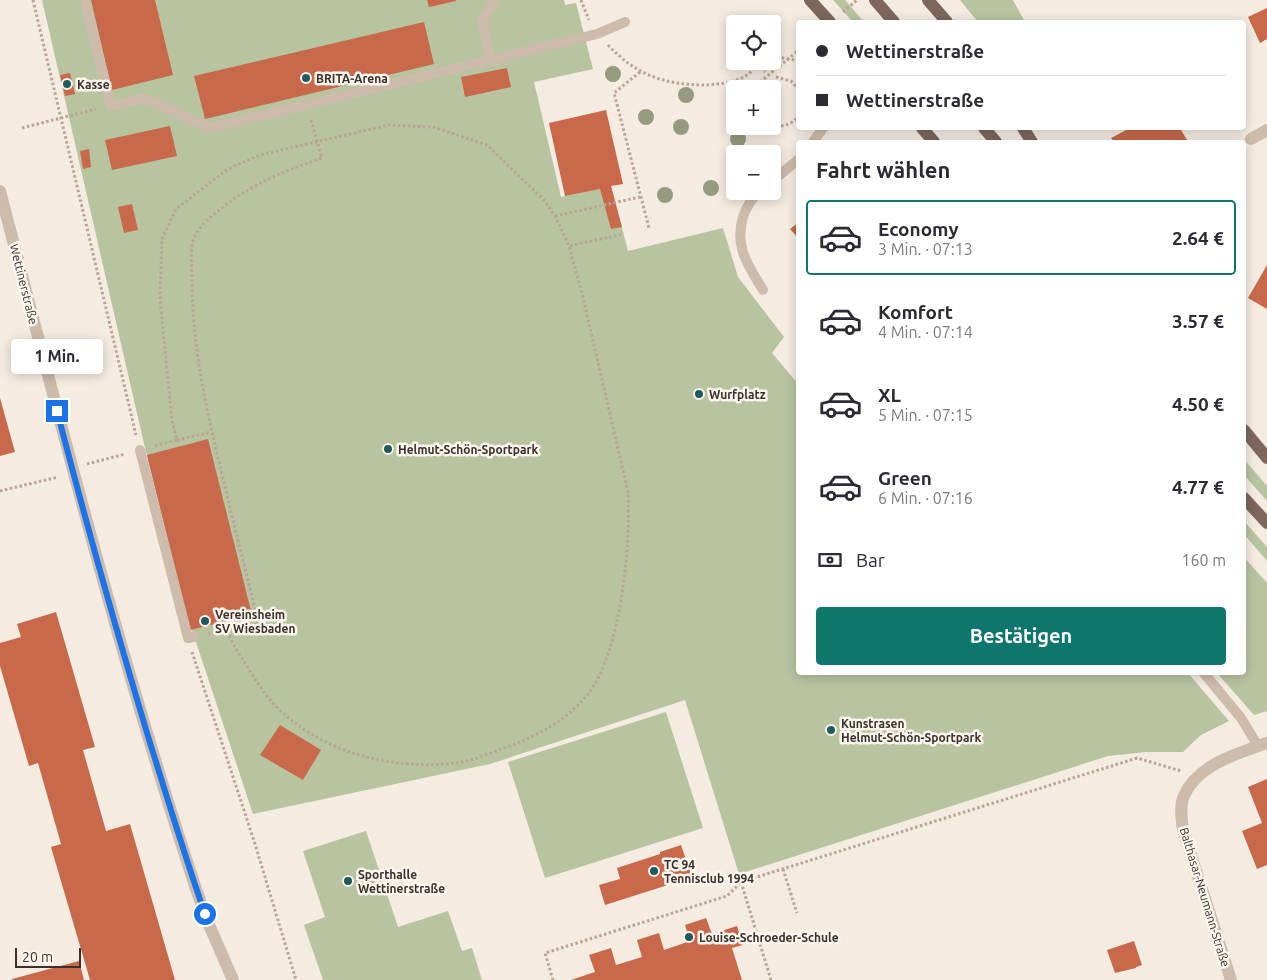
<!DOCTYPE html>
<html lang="de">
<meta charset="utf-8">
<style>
:root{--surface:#fff;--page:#f2f2f3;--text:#2b2b33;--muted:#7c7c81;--line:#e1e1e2;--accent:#0f766e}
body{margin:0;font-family:Ubuntu,sans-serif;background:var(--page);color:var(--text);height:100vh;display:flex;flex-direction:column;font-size:19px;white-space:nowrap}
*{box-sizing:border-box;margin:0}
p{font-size:16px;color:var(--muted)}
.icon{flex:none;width:28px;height:28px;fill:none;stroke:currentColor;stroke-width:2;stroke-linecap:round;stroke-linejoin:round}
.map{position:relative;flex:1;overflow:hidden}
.drawer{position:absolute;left:796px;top:140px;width:450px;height:535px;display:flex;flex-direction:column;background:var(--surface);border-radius:5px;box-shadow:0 2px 12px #0003}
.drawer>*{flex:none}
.hud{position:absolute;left:796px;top:20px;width:450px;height:110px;border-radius:5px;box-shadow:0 2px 12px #0003;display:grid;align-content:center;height:110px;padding:0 20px;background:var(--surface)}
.controls{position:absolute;left:726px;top:15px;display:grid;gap:10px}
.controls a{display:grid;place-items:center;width:55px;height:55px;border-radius:5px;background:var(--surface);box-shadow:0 2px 12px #0003;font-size:25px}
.scale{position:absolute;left:15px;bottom:12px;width:66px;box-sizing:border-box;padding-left:5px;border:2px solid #3b302b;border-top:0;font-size:14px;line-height:18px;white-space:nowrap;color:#3b302b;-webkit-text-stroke:4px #fbf5ee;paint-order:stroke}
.end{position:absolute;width:22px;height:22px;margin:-11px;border:6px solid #1a73e8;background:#fff;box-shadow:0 0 0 2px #fff}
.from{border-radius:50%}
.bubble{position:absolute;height:35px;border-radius:5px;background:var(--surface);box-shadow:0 2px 12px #0003;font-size:16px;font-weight:600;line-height:35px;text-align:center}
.hud b{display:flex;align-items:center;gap:18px;height:48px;font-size:19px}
.hud b+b{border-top:1px solid var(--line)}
.hud i{width:12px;height:12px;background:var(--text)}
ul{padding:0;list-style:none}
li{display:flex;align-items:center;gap:15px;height:75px;margin:0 10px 8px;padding:0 10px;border:2px solid transparent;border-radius:5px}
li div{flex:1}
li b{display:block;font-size:19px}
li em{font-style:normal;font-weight:600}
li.on{border-color:var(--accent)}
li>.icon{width:45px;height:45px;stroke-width:1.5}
h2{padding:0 20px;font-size:22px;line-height:60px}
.pay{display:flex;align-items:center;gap:12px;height:55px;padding:0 20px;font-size:19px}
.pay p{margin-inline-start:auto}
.primary-button{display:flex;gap:10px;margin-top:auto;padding:10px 20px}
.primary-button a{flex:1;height:58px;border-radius:5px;background:var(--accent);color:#fff;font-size:20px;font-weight:600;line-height:58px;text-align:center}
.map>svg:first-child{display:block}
</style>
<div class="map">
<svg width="1267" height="980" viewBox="0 0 1267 980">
<rect width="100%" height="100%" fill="#f4ebe1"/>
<path fill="#b8c4a0" d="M 42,0 L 564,0 L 565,5 L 576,3 L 593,69 L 534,82 L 561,197 L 611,186 L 628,251 L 723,228 L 738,277 L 784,337 L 772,353 L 799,385 L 799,672 L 1188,673 L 1229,721 L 1201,735 L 1183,752 L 1146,752 L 1108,756 L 739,874 L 685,700 L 490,764 L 253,814 L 192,630 L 190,630 L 145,448 Z
M 833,0 L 845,0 L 864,22 L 853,22 Z
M 960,0 L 1013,0 L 1025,22 L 978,22 Z
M 1244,459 L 1267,486 L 1267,501 L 1244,475 Z
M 1244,521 L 1267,547 L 1267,561 L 1244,534 Z
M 1244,557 L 1267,583 L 1267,711 L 1254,715 L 1217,673 L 1244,672 Z
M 666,712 L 703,828 L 545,878 L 508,762 Z
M 366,831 L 398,927 L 448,911 L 462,951 L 472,948 L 482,980 L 323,980 L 304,925 L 325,917 L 303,851 Z"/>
<path fill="#c8694b" d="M 91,0 L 155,0 L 173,75 L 112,90 Z
M 427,0 L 456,0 L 456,1 L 429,7 Z
M 1267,8 L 1267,39 L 1260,43 L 1248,17 Z
M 424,22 L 434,64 L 205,119 L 194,76 Z
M 507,68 L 511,87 L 465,97 L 461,77 Z
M 70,73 L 75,94 L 65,96 L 60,75 Z
M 606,110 L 623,184 L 611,186 L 622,227 L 611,229 L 600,189 L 565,196 L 549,123 Z
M 170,126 L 177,156 L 112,170 L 105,140 Z
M 1130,128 L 1180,128 L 1187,140 L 1183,142 L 1114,142 L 1111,138 Z
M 89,149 L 91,167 L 83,169 L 80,151 Z
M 132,204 L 138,230 L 124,233 L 118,207 Z
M 799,222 L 799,239 L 790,229 Z
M 1267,265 L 1267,309 L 1248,298 Z
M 0,398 L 15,452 L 0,456 Z
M 208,439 L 252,615 L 190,630 L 147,455 Z
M 56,612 L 95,747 L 83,750 L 106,831 L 130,824 L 175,980 L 90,980 L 51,847 L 61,844 L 38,763 L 29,766 L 0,666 L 0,643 L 21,637 L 17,624 Z
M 280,725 L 321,750 L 303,780 L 260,755 Z
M 1267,779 L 1267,865 L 1257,869 L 1242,831 L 1262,823 L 1248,787 Z
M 681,845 L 691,874 L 670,881 L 671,884 L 605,905 L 599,885 L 620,879 L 617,868 L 660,854 L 660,852 Z
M 706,918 L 712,934 L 737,926 L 743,945 L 732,948 L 742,980 L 571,980 L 595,972 L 589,955 L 611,948 L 616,965 L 642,957 L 637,940 L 659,933 L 664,950 L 690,941 L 685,925 Z
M 1134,941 L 1142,965 L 1136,967 L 1136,968 L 1115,973 L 1107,950 Z
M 79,961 L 84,980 L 12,980 L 12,979 Z"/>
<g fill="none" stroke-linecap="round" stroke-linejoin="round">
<path stroke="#b9a596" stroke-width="3" stroke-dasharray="2.5 2.5" stroke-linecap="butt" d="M 33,0 L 136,435
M 581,0 L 589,20
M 843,12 L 857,0
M 608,45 C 636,75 665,85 705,85 C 719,84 735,83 747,75 C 752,72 756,65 760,61
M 772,56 L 799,61
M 757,64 L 765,72
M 640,72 L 614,93 L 649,228
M 776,77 L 791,81 L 799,90
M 755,89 L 760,82
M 311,120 L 322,158 C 284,171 257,182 224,206 C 213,215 202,223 195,236 C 189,247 192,264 192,277 C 192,349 207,413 224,482 C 235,529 247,575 258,622 L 226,629 C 232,643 240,655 248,668 C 258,684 269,701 283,713 C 329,755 396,770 456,763 C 473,761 488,754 504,748 C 536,737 566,721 588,694 C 621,653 631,544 628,492 L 581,289 L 569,246
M 771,126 C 783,127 791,125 799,116
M 22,128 L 96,109
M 555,216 L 640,197
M 177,440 L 211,432
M 155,446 L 177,440 L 172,420 L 160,300 L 162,239 L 176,209 L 228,169 L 260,155 L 389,125 L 433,127 L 487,145 L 544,200 L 555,216 L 569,246 L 624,234
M 87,464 L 125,454
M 0,491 L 58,477
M 208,634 L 226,629
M 192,652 L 255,844 L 296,980
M 783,869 L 797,913
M 553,980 L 545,953 L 727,896 L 741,882
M 771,980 L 741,882 L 1137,758 L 1181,771"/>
<path stroke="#cdbbac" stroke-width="10" d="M 85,0 L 111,106 L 144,98 L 210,128 L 597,34 L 625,22
M 491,61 L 482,21 L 495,0
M 813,142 L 823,128
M 772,181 L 799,159
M 760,191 C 752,198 746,208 743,217 C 734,247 748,265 763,290
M 140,450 L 188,638 L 194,637
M 1203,672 L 1241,718 L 1258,746"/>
<path stroke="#cdbbac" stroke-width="12" d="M 1251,139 L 1267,130
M 0,191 C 61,425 120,659 196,889 L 210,927 L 233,980
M 1231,980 L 1183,830 C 1182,820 1179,806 1184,796 C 1197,765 1238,753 1267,743"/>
<path stroke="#7d675c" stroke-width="12" d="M 810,0 L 830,22
M 875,0 L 894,22
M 928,0 L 947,22
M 922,128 L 934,142
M 984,128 L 996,142
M 1023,128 L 1032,142
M 1244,430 L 1267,458
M 1244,498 L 1267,523"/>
<path stroke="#b9a596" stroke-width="3" stroke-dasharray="2.5 2.5" stroke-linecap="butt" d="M 760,82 L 799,50"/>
</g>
<g fill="#969b7f">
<circle cx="613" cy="74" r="8"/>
<circle cx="686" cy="95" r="8"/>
<circle cx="646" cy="117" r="8"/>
<circle cx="681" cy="127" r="8"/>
<circle cx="738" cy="139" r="8"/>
<circle cx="711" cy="188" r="8"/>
<circle cx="665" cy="195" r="8"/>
</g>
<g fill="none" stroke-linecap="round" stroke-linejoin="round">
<path stroke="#1a73e8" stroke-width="6" d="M 57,411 C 85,519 115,626 147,733 C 166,794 184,854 205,914"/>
</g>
<g fill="#1f5a5e" stroke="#fbf5ee" stroke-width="2">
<circle cx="306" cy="78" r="5"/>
<circle cx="67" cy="84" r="5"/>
<circle cx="699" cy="394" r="5"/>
<circle cx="388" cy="449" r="5"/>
<circle cx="205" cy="621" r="5"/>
<circle cx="831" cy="730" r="5"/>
<circle cx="654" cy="871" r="5"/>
<circle cx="348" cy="881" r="5"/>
<circle cx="689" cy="937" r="5"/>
</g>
<g text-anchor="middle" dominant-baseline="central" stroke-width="5" stroke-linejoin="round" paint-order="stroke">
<g font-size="12" font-weight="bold" fill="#3b302b" stroke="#fbf5ee" text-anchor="start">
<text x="316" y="78">BRITA-Arena</text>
<text x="77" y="84">Kasse</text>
<text x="709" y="394">Wurfplatz</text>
<text x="398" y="449">Helmut-Schön-Sportpark</text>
<text x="215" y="614">Vereinsheim<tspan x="215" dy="14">SV Wiesbaden</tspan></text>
<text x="841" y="723">Kunstrasen<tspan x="841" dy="14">Helmut-Schön-Sportpark</tspan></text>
<text x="664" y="864">TC 94<tspan x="664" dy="14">Tennisclub 1994</tspan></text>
<text x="358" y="874">Sporthalle<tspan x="358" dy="14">Wettinerstraße</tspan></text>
<text x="699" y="937">Louise-Schroeder-Schule</text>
</g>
<g font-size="12" fill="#3b302b" stroke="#fbf5ee">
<text transform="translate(24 284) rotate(76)">Wettinerstraße</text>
<text transform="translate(1205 897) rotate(73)">Balthasar-Neumann-Straße</text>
</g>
</g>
</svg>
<div class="controls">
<a><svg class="icon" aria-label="locate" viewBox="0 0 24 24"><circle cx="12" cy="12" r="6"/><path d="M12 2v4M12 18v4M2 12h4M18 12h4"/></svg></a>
<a>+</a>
<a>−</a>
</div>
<div class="scale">20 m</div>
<i class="end from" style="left:205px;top:914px"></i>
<i class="end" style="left:57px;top:411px"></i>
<div class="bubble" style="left:11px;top:339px;width:92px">1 Min.</div>
<div class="hud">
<b><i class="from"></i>Wettinerstraße</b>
<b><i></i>Wettinerstraße</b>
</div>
<section class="drawer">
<h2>Fahrt wählen</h2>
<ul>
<li class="on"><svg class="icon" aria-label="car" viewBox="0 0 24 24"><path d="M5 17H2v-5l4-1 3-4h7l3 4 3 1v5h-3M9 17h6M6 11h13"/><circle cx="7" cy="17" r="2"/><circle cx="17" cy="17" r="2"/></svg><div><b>Economy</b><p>3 Min. · 07:13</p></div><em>2.64 €</em></li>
<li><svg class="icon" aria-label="car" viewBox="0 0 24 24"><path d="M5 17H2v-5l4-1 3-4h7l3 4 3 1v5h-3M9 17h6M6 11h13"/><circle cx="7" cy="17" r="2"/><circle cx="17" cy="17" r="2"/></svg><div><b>Komfort</b><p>4 Min. · 07:14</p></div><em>3.57 €</em></li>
<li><svg class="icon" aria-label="car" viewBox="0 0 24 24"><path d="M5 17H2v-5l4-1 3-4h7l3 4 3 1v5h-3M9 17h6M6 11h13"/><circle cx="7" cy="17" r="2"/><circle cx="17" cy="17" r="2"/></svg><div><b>XL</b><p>5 Min. · 07:15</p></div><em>4.50 €</em></li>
<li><svg class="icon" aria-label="car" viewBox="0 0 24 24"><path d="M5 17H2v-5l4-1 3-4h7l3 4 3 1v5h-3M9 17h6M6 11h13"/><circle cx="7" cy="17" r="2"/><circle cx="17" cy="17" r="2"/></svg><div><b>Green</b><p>6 Min. · 07:16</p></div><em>4.77 €</em></li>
</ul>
<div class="pay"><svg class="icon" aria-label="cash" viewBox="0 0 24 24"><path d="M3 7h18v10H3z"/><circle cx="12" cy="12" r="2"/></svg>Bar<p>160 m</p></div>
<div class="primary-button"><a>Bestätigen</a></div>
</section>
</div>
